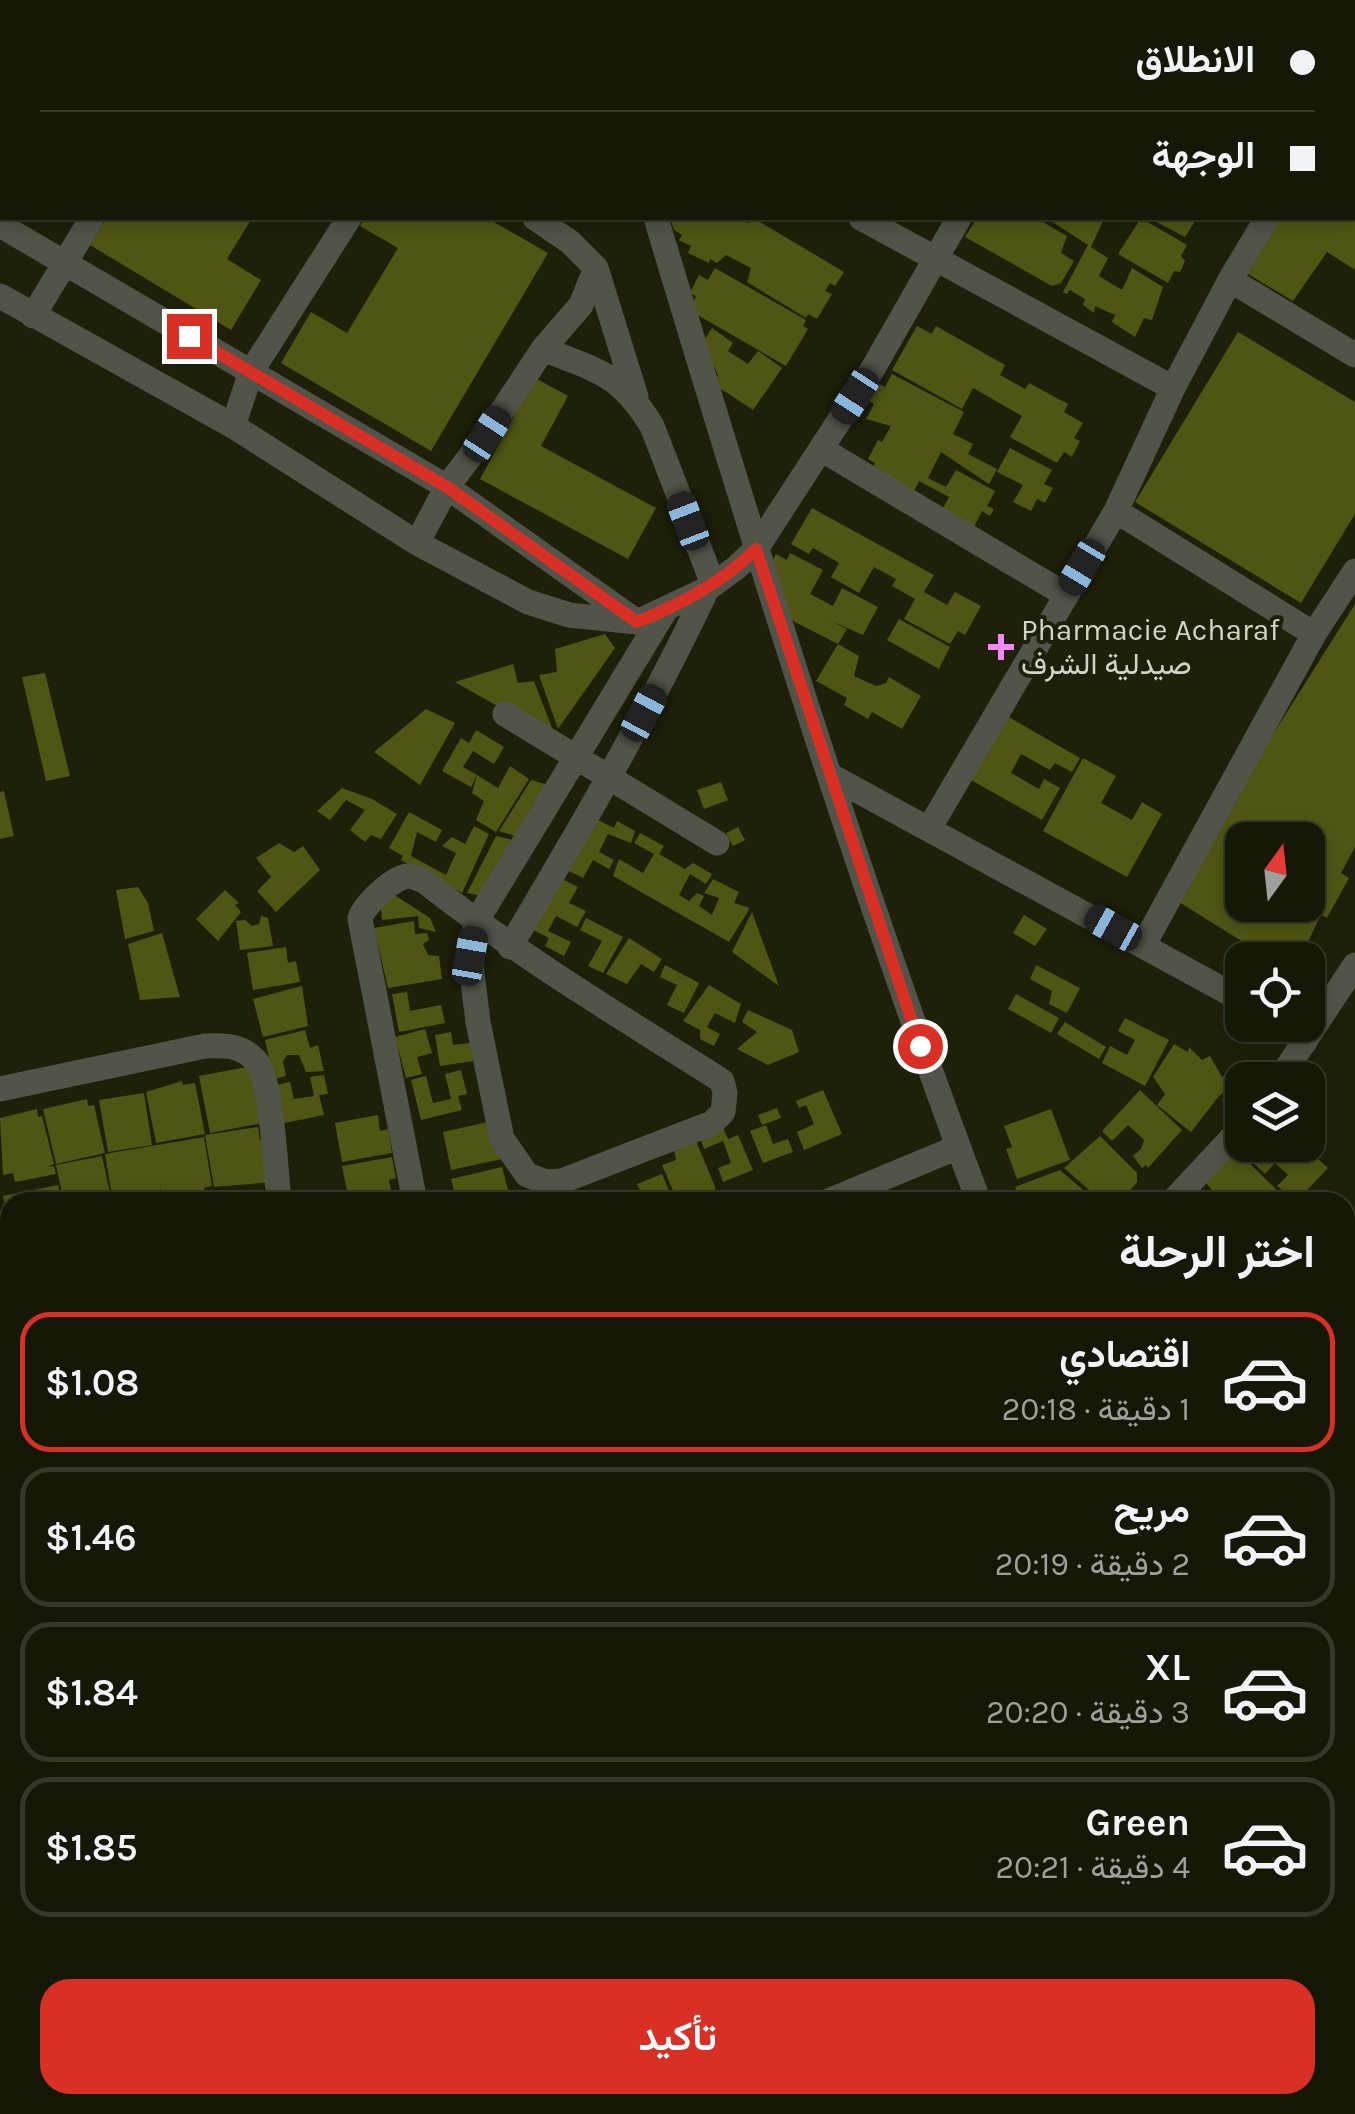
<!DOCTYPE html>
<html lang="ar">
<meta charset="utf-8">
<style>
:root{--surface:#161807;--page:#232515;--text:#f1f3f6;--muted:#9ea09b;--line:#353728;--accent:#d93025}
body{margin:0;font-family:Karla,Vazirmatn,sans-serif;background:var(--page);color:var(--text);direction:rtl;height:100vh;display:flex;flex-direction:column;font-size:38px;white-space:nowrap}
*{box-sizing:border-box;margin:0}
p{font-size:32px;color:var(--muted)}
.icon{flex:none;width:55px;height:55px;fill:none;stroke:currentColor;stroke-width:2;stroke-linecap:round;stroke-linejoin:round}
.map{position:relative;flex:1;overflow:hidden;direction:ltr}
.sheet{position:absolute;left:0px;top:1192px;width:1355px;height:922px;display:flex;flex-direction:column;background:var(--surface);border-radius:30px 30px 0 0;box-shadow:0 5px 15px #0003,0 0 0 2px var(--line);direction:rtl}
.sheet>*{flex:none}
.guide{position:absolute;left:0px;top:0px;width:1355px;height:220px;box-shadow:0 5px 15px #0003,0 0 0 2px var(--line);direction:rtl;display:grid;align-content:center;height:220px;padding:0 40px;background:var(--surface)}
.needle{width:65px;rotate:15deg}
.fabs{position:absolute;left:1225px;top:822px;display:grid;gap:20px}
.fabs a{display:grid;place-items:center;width:100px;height:100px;border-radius:20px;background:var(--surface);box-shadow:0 5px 15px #0003,0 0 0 2px var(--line);font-size:50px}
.end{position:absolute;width:45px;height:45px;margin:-22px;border:12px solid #d93025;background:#fff;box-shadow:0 0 0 5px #fff}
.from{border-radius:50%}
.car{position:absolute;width:30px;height:60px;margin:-30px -15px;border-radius:12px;box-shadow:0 0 8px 2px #0007;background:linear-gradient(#222 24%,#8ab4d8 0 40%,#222 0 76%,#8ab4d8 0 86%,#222 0)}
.guide b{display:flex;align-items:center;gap:35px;height:95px;font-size:38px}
.guide b+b{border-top:2px solid var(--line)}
.guide i{width:25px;height:25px;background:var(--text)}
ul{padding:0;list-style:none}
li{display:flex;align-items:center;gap:30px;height:140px;margin:0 20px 15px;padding:0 20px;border:5px solid var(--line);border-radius:30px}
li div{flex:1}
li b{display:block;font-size:38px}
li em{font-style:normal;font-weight:600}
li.on{border-color:var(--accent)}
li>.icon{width:90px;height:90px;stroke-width:1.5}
h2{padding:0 40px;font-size:45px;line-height:120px}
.action{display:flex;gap:20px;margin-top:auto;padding:20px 40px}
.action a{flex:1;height:115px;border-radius:30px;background:var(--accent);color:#fff;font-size:40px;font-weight:600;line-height:115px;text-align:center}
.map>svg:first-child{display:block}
</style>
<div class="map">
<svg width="1355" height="2114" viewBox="0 0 1355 2114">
<rect width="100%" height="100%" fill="#1e2009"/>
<path fill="#505514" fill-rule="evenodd" d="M 107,218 L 252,218 L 227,259 L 261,280 L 231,330 L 90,245 Z
M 365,218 L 487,218 L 548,253 L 431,451 L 281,363 L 311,312 L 347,333 L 398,248 L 360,226 Z
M 670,218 L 737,218 L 748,223 L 753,218 L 844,272 L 835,286 L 830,283 L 825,291 L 832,294 L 817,319 L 808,314 L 806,318 L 747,282 L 751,268 L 726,255 L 717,263 L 710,259 L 709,263 L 688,253 L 691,246 L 679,240 L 682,235 L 674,230 Z
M 977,218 L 1036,218 L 1067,236 L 1061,253 L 1074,261 L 1061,283 L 1052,286 L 965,237 Z
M 1046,218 L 1097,218 L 1103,221 L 1091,247 L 1108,258 L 1099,276 L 1122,290 L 1132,268 L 1163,287 L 1152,320 L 1144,318 L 1135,337 L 1112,322 L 1115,315 L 1095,306 L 1094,313 L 1083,305 L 1085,299 L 1070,290 L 1067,294 L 1063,292 L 1088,245 Z
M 1141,218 L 1187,245 L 1181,256 L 1185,261 L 1180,272 L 1174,271 L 1168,283 L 1118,254 Z
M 1149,218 L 1197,218 L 1185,237 Z
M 1281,218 L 1350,218 L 1355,221 L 1355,270 L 1327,252 L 1293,301 L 1248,274 Z
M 715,268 L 806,320 L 803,326 L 808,329 L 786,366 L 689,310 L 696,296 L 690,293 L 699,275 L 708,280 Z
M 917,326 L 932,334 L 936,326 L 1005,365 L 1000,375 L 1025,389 L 1029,383 L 1068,404 L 1064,412 L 1083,423 L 1074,438 L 1080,441 L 1072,457 L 1064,452 L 1057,463 L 1010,437 L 1022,416 L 973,388 L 962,409 L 892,370 Z
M 712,328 L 733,343 L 728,351 L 748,364 L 758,351 L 782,368 L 753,410 L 715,385 L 718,375 L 703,342 Z
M 1238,332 L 1355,402 L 1355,514 L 1301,603 L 1135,502 Z
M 892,374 L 964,412 L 953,434 L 973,444 L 968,454 L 997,469 L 989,484 L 941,452 L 928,478 L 946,487 L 956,470 L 995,491 L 987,506 L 994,509 L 990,516 L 982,511 L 974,527 L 942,510 L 949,497 L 919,481 L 912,496 L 870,474 L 875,463 L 868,459 L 878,440 L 882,442 L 891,426 L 866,419 L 874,404 L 867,400 L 877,383 L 885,387 Z
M 535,378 L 568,396 L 541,446 L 656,508 L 628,559 L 480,479 Z
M 1010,448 L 1052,470 L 1044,484 L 1053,488 L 1045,503 L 1037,499 L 1031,511 L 1013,502 L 1023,485 L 997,472 Z
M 812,508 L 934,575 L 924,592 L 947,605 L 955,592 L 981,606 L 965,635 L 958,631 L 950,644 L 904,619 L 915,599 L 892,586 L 896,579 L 874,567 L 859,593 L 831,577 L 839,563 L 813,548 L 809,554 L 791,544 Z
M 790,553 L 823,570 L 810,594 L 833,606 L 842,588 L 878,607 L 863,635 L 829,620 L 847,629 L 838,644 L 859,656 L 854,676 L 876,686 L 886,683 L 889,677 L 921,696 L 902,729 L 872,712 L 868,719 L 844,705 L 847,698 L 816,681 L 838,644 L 785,617 L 769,567 L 776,554 L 787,560 Z
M 1355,604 L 1355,847 L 1341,873 L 1349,878 L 1327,918 L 1315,912 L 1312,916 L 1319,919 L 1305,948 L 1293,946 L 1286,959 L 1272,960 L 1171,897 ZM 1242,840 L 1308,840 L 1308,905 L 1242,905 Z
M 899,619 L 950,647 L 939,669 L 887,640 Z
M 605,634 L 615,648 L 558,729 L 539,675 L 557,672 L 555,649 Z
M 513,664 L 518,683 L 534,681 L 552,728 L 536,728 L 455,682 Z
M 45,673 L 70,776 L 46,781 L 22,677 Z
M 426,709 L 455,723 L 420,785 L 374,752 Z
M 1007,716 L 1080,758 L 1072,772 L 1055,763 L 1050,770 L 1021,754 L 1011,773 L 1039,789 L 1044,779 L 1060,788 L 1042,820 L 971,780 Z
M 476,730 L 504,747 L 494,764 L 473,751 L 463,767 L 477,775 L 498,788 L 510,766 L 529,779 L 496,832 L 476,820 L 484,801 L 472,793 L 477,775 L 471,787 L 442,771 L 461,738 L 469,743 Z
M 1083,758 L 1116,776 L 1101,803 L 1132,820 L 1142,802 L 1162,814 L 1127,877 L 1043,831 Z
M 531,780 L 552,786 L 521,838 L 499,831 Z
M 721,782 L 728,800 L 704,809 L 697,790 Z
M 342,788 L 372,799 L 397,814 L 381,839 L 371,835 L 365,842 L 350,830 L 365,810 L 346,800 L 330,820 L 317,811 Z
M 4,791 L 14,836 L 0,839 L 0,792 Z
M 409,812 L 442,830 L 436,842 L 417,832 L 411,856 L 446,875 L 456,853 L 442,846 L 452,837 L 465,844 L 474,826 L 489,834 L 462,893 L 401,860 L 403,856 L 389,848 Z
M 594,818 L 614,828 L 617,821 L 635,831 L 631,843 L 608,834 L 599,852 L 614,860 L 609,869 L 593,860 L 583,878 L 567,870 Z
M 738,827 L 745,840 L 733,846 L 726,833 Z
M 640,833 L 664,846 L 659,854 L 685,869 L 693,863 L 712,874 L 706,884 L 690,874 L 679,895 L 689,901 L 697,893 L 704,896 L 699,906 L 712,915 L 719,898 L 704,893 L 713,879 L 739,892 L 734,903 L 750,908 L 729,942 L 613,876 L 619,859 L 643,873 L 654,854 L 634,843 Z
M 496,836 L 518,841 L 487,897 L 467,893 Z
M 279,843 L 294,852 L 303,846 L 320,870 L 276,912 L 257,891 L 271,877 L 256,858 Z
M 558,877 L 578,887 L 569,903 L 586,911 L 577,927 L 556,916 L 548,931 L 571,942 L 564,956 L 545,946 L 549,938 L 531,929 Z
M 138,887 L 148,903 L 154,931 L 125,939 L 116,890 Z
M 225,890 L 239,903 L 235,905 L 241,912 L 218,941 L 196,919 Z
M 396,896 L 430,918 L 436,932 L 419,928 L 418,916 L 382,920 L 380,897 Z
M 752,912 L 779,986 L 732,952 Z
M 1024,915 L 1047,929 L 1035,946 L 1013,933 Z
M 261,916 L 268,918 L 273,946 L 240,950 L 236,921 L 245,920 L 252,926 L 259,924 Z
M 586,918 L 623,937 L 603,973 L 588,966 L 602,941 L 580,930 Z
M 414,921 L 415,934 L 427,933 L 429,940 L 423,944 L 428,955 L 439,956 L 442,979 L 388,988 L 374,928 Z
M 162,933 L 180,997 L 140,1000 L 128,944 Z
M 629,938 L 662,959 L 654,972 L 641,964 L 627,984 L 606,974 Z
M 286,947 L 288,963 L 296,961 L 300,982 L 253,990 L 247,953 Z
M 665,965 L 699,983 L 684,1013 L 667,1005 L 677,985 L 660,977 Z
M 1036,965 L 1080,988 L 1067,1013 L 1049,1004 L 1052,991 L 1030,979 Z
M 709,985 L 741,1004 L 735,1023 L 715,1013 L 707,1027 L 720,1034 L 714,1046 L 700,1039 L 700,1030 L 683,1021 Z
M 302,986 L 308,1026 L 263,1037 L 253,999 Z
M 407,992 L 410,1011 L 441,1005 L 445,1023 L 399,1032 L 392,994 Z
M 1016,994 L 1059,1018 L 1051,1033 L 1008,1009 Z
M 748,1010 L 792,1030 L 799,1052 L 768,1065 L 737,1049 L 757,1032 L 742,1022 Z
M 1125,1018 L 1169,1040 L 1145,1086 L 1102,1063 L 1110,1046 L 1127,1055 L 1135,1040 L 1118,1031 Z
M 1065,1022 L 1106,1047 L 1099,1059 L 1057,1034 Z
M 425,1029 L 432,1053 L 417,1057 L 422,1074 L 406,1078 L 395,1037 Z
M 305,1030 L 310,1048 L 318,1045 L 324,1071 L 306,1072 L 299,1055 L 287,1055 L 283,1061 L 286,1076 L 274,1079 L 265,1040 Z
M 451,1032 L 453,1045 L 477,1042 L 480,1060 L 440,1066 L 435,1035 Z
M 1174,1044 L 1188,1052 L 1189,1047 L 1202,1060 L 1210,1056 L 1222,1077 L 1227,1074 L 1237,1091 L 1226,1091 L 1219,1096 L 1191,1132 L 1157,1105 L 1165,1094 L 1153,1077 Z
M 252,1066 L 263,1123 L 210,1133 L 199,1076 Z
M 461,1070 L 467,1094 L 458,1096 L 462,1110 L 421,1120 L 411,1080 L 426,1076 L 433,1103 L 451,1099 L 445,1074 Z
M 324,1075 L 328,1094 L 319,1095 L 324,1115 L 284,1123 L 276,1085 L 290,1082 L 294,1099 L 314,1096 L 310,1077 Z
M 182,1081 L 183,1085 L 195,1083 L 205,1134 L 156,1143 L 146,1092 Z
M 823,1090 L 842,1134 L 804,1150 L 797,1132 L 814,1124 L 806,1105 L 799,1108 L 796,1101 Z
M 1140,1090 L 1182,1130 L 1148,1168 L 1146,1165 L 1142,1168 L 1133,1156 L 1141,1149 L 1144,1140 L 1128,1125 L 1112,1141 L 1102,1131 Z
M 144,1093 L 152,1145 L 108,1152 L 99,1100 Z
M 87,1099 L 88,1106 L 94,1105 L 105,1153 L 56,1164 L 43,1109 Z
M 777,1108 L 781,1118 L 762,1125 L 758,1115 Z
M 37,1109 L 38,1117 L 42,1116 L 54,1164 L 47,1167 L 54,1166 L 56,1174 L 15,1182 L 13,1173 L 3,1175 L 0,1118 Z
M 1051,1109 L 1070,1160 L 1017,1179 L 1006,1149 L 1012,1147 L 1004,1126 Z
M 378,1115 L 380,1131 L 388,1129 L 392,1153 L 342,1162 L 335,1123 Z
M 488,1122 L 502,1159 L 451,1170 L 443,1132 Z
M 766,1125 L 773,1144 L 788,1139 L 793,1152 L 763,1163 L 750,1131 Z
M 258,1127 L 260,1140 L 264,1139 L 272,1182 L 214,1187 L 205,1135 Z
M 723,1127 L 728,1139 L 738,1135 L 753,1170 L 723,1182 L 718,1168 L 731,1163 L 723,1141 L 704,1149 L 700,1137 Z
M 1100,1136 L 1137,1173 L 1137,1182 L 1122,1200 L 1112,1196 L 1103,1202 L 1064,1168 Z
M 204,1137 L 212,1186 L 204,1188 L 205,1195 L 177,1200 L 176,1195 L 162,1197 L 160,1182 L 162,1202 L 113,1202 L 105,1154 Z
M 696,1141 L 716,1189 L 678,1202 L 662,1165 L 676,1160 L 674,1150 Z
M 1312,1141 L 1322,1150 L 1316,1157 L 1328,1168 L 1296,1202 L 1277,1186 L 1288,1175 L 1275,1163 L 1265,1174 L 1242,1152 L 1248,1145 L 1302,1145 L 1306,1148 Z
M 1236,1150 L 1289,1202 L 1222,1202 L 1206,1183 L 1213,1176 L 1210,1170 Z
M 102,1156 L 112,1202 L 64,1202 L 56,1165 Z
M 392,1157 L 396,1178 L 389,1180 L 392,1196 L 349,1202 L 342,1166 Z
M 502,1167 L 509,1193 L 491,1197 L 489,1192 L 472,1196 L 473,1202 L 457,1202 L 451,1179 Z
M 1060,1170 L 1097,1202 L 1021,1202 L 1015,1187 Z
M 662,1174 L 674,1202 L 633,1202 L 630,1194 L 640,1190 L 637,1184 Z
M 58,1185 L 62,1202 L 10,1202 L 8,1221 L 3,1196 Z
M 1196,1185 L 1214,1202 L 1191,1202 L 1184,1197 Z
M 610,1192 L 613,1199 L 628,1193 L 631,1202 L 584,1202 Z
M 913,1193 L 917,1202 L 892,1202 Z
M 490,1197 L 490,1200 L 506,1197 L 507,1202 L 480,1202 L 479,1199 Z
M 1345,1267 L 1355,1276 L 1355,1290 L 1345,1300 Z
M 0,1481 L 3,1489 L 10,1488 L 10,1502 L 0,1504 Z
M 10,1505 L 10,1542 L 0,1544 L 0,1507 Z
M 0,1555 L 10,1593 L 0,1596 Z
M 10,1609 L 10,1668 L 5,1669 L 3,1663 L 0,1664 L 0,1612 Z
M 10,1740 L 10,1798 L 5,1799 L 0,1779 L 0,1742 Z
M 10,1820 L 10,1933 L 0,1936 L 0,1822 Z"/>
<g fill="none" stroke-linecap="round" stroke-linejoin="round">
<path stroke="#525449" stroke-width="25" d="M 597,0 L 598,2
M 223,2 L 225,0
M 766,2 L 768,0
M 1075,2 L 1076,0
M 1352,62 L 1355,59
M 535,218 L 570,242 L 596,268 L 636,397
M 656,218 C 755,548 857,879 979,1202
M 861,218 L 1173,388
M 0,225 L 447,487 L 633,619
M 1230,280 L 1355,355
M 0,296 L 233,426 L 417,543 L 528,602 L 569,615 L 637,622 L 707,589 L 736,568 L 756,549 L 872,370 L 959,218
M 33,316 L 92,218
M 543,349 C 599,372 619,372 652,426 L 713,584
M 233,426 L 251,372 L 349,218
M 821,449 L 1066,595
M 1116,511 L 1314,634
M 417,543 L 447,487 L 487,434 L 543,349 L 581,305 L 596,268
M 505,714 L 717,843
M 831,776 L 1242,1000
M 930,827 L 1116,511 L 1173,388 L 1230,280 L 1267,218
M 1144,944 L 1314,634 L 1355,571
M 510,947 C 580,829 649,712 707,589
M 1282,1025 L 1305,1042
M 1279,1080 L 1355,965
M 0,1089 L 205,1046 C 226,1045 241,1045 256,1061 C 272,1078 276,1175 279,1202
M 415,1202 L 360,919 C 363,906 393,877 408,876 C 415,876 418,879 424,881 C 518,955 621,1017 722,1081 L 725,1093 L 723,1112 L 712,1123 L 562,1181 L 546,1182 L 527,1175 L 502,1139 L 478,1022 L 470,956 L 476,922 L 666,609
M 826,1202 L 958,1147
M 1172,1202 L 1242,1127
M 0,1270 L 10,1268
M 0,1390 L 10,1434
M 1345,1564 L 1355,1556
M 0,1702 L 10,1700
M 0,2025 L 10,2023
M 75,2114 L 142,2105
M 617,2114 L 638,2105"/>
</g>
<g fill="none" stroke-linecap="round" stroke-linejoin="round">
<path stroke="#d93025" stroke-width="12" d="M 189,336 L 447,487 L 637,622 C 681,604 722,583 756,549 L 920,1046"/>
</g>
<path fill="#f28af3" stroke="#1e2009" stroke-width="4" d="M996 632h10v10h10v10h-10v10h-10v-10h-10v-10h10z"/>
<g text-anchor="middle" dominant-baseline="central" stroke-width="8" stroke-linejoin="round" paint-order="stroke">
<g font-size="30" fill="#d2d4c6" stroke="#1e2009" text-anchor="start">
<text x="1021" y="630">Pharmacie Acharaf<tspan x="1021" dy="34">صيدلية الشرف</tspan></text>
</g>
</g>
</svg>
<div class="fabs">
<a><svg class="needle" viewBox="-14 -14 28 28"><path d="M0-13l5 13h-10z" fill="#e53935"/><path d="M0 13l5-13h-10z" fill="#9ea09b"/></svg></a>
<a><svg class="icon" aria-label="locate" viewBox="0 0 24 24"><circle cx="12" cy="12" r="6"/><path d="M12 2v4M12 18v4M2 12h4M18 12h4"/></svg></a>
<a><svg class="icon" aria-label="layers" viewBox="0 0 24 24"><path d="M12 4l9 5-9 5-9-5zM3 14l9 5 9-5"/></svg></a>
</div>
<i class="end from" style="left:920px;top:1046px"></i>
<i class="end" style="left:189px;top:336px"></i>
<i class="car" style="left:855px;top:396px;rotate:213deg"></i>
<i class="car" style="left:487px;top:434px;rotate:33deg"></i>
<i class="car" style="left:688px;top:521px;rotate:339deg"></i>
<i class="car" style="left:1082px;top:567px;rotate:211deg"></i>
<i class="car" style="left:644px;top:713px;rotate:28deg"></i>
<i class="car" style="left:1113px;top:928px;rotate:299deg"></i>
<i class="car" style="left:470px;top:956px;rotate:10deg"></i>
<div class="guide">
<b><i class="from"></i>الانطلاق</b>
<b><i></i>الوجهة</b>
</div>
<section class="sheet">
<h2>اختر الرحلة</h2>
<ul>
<li class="on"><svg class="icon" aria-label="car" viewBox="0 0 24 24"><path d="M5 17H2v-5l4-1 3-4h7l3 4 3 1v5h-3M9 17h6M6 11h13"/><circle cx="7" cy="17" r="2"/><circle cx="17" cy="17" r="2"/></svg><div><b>اقتصادي</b><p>1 دقيقة · 20:18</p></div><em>$1.08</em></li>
<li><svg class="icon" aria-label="car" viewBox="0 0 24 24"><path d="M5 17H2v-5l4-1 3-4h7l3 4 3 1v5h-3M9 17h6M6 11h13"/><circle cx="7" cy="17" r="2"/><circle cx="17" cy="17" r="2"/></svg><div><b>مريح</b><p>2 دقيقة · 20:19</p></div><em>$1.46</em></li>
<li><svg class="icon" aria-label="car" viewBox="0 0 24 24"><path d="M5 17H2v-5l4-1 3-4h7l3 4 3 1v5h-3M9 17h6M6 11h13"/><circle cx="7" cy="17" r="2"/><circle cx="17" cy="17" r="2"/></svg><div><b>XL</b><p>3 دقيقة · 20:20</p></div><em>$1.84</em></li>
<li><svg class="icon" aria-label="car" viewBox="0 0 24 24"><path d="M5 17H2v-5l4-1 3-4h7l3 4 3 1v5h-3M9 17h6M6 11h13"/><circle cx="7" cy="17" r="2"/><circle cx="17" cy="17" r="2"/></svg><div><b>Green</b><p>4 دقيقة · 20:21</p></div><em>$1.85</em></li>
</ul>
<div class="action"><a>تأكيد</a></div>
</section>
</div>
